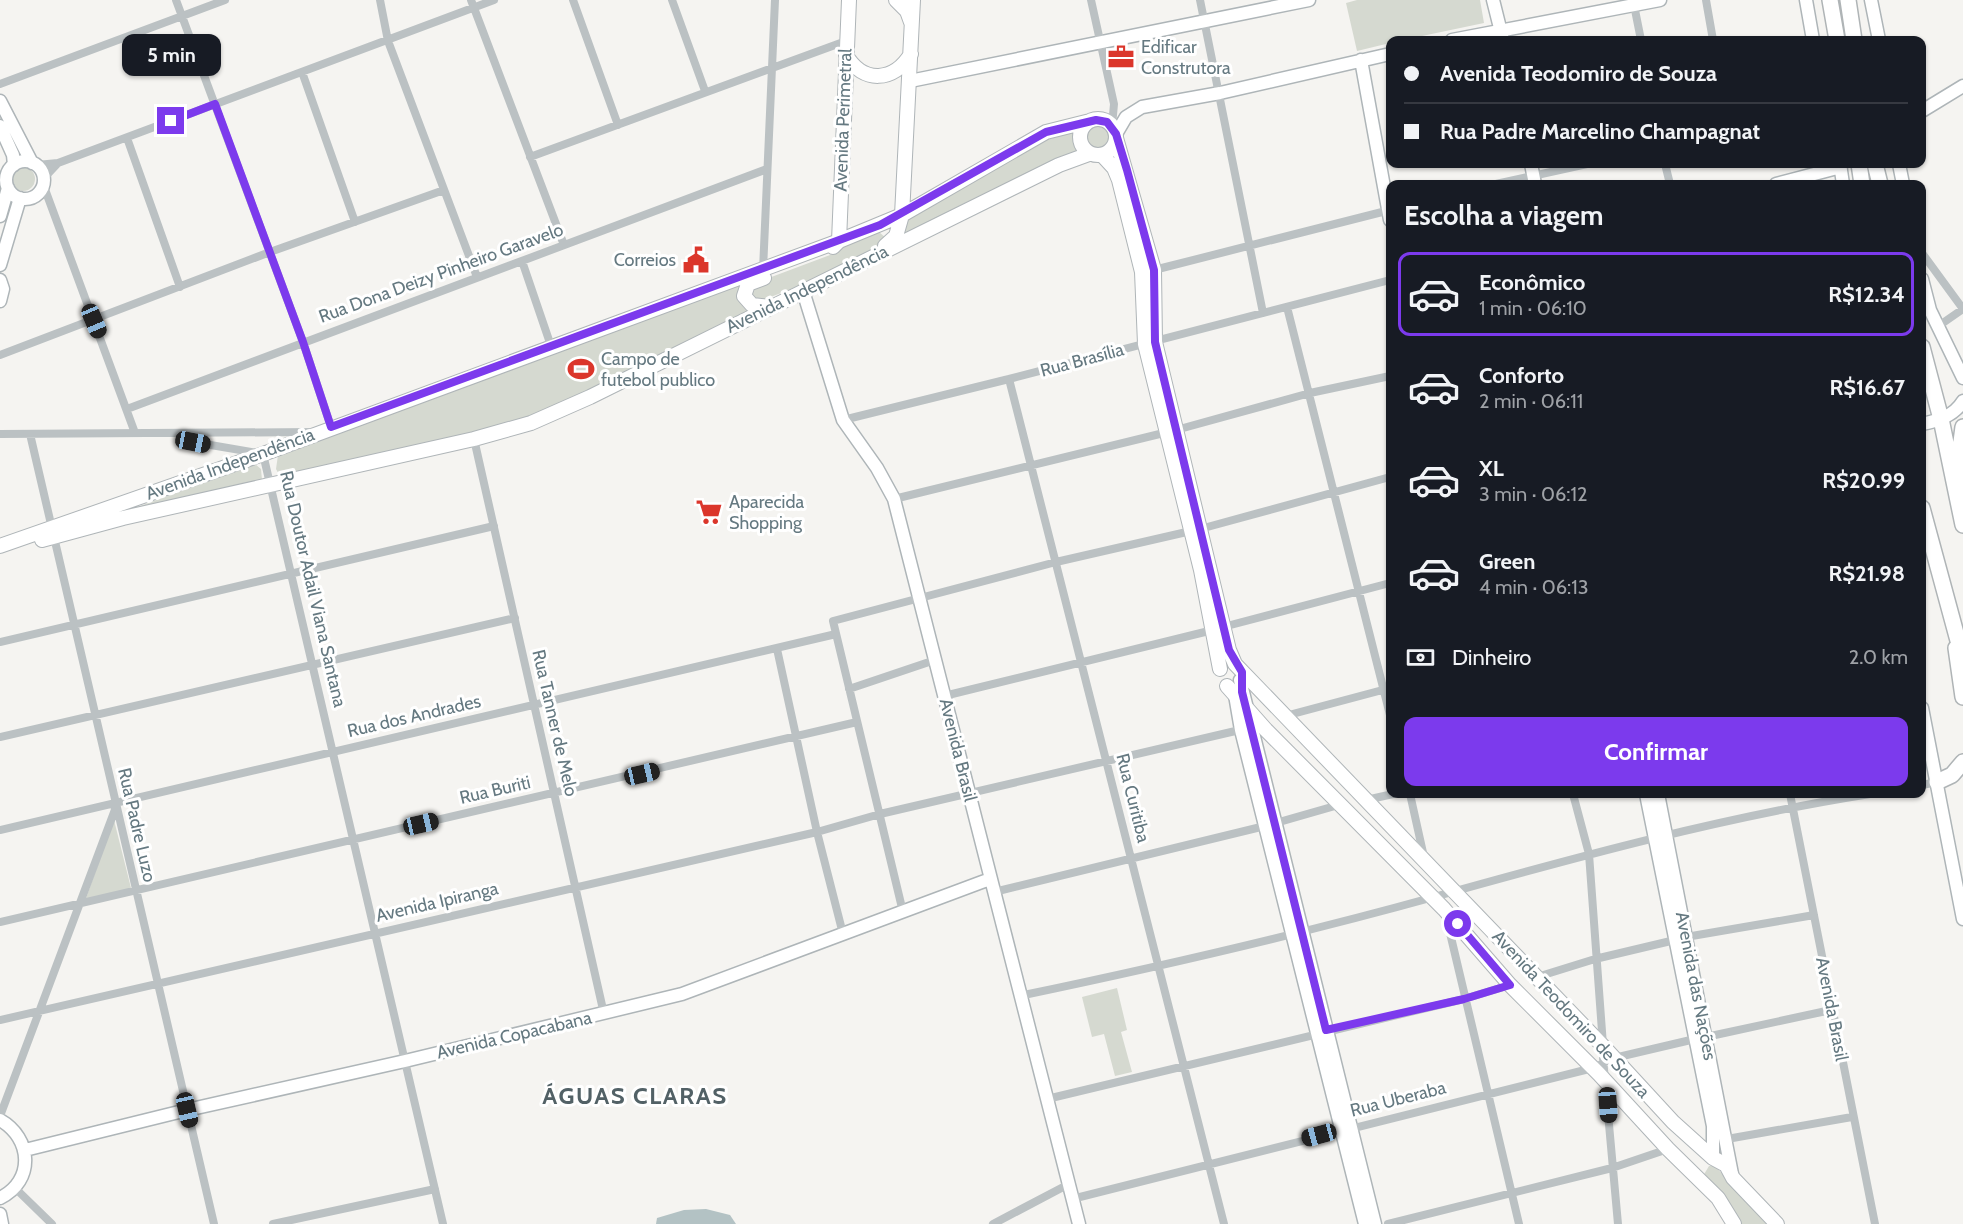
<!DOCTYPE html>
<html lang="pt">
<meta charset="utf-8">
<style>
:root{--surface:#171b24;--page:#20242c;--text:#f1f3f6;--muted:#9ea1a6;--line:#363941;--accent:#7c3aed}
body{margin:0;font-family:Cabin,sans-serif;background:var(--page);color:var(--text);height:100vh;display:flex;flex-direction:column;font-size:22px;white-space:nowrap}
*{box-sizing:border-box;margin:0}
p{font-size:20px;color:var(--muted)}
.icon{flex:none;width:33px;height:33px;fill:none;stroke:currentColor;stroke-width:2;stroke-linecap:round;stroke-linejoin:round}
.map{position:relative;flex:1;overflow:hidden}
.sheet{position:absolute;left:1386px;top:180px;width:540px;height:618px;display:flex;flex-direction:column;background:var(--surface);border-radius:12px;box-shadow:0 2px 4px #0004}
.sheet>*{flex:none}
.banner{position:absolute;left:1386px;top:36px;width:540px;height:132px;border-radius:12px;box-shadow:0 2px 4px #0004;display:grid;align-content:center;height:132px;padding:0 18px;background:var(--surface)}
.end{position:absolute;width:27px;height:27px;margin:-14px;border:8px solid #7c3aed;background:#fff;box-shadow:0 0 0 3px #fff}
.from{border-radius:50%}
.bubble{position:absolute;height:42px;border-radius:12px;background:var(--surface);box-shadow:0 2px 4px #0004;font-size:20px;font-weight:800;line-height:42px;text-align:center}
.car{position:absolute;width:18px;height:36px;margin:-18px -9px;border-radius:8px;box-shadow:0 0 4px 2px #0007;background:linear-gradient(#222 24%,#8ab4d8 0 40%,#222 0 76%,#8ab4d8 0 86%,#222 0)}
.banner b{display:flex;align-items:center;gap:21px;height:57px;font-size:22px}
.banner b+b{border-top:2px solid var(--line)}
.banner i{width:15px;height:15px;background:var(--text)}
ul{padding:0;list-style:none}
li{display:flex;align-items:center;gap:18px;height:84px;margin:0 12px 9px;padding:0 6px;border:3px solid transparent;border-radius:12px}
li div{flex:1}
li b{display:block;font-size:22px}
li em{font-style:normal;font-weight:800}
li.current{border-color:var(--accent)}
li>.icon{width:54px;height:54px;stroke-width:1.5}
h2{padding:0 18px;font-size:27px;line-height:72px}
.pay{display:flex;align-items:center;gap:15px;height:66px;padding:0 18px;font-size:22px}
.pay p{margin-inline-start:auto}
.button{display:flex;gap:12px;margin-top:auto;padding:12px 18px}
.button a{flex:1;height:69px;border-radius:12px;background:var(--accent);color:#fff;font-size:24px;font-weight:800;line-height:69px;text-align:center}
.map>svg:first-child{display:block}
</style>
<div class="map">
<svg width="1963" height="1224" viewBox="0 0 1963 1224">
<rect width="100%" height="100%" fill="#f5f4f1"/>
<path fill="#d5d9d0" d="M 1357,0 L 1480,0 L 1484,23 L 1403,40 L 1390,40 L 1390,43 L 1357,51 L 1346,3 Z
M1086 137a12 12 0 1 1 24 0a12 12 0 1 1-24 0Z
M 1077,131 L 1076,142 L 1078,151 L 900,237 L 905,221 L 1043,141 Z
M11 179a12 12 0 1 1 24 0a12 12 0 1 1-24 0Z
M 879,232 L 886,238 L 881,244 L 798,290 L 789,290 L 757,302 L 748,290 L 753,284 L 838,252 L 843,245 Z
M 741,283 L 740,300 L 745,308 L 754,312 L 529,420 L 281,478 L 276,469 L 278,455 Z
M 255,464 L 261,469 L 262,480 L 110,517 Z
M 114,820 L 131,888 L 89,900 L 86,898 Z
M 1117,988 L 1127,1030 L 1121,1032 L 1132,1072 L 1115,1076 L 1104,1034 L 1092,1037 L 1082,997 Z
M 1709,1166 L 1715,1166 L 1768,1224 L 1740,1224 L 1728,1203 L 1703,1176 Z"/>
<path fill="#b3c2c4" d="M 706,1209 L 730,1215 L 736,1224 L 656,1224 L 657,1218 L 684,1210 Z"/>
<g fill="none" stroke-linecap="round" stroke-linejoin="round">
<g stroke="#aeb5b8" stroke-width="15">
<path id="secondary" d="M 1493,0 L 1503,40
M 1806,0 L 1813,40
M 1871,0 L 1879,40
M 1452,40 L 1660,0
M 1361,60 L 1390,220
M 910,81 L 1309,0
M 0,101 L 32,163
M 1922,111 L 1963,86
M 0,126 L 13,155 L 14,165
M 1116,134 L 1126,117 L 1142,107 L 1220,93 L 1390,54
M6 180a19 19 0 1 1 38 0a19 19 0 1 1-38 0Z
M 1531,164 L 1535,184
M 1840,164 L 1843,184
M 1899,164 L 1903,184
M 1776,184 L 1841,167
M 0,216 L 8,188
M 0,265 L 20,198
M 1922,279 L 1930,310 L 1963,378
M 0,280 L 3,289 L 0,301
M 803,291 L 843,420 L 877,468 L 894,499 L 1079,1224
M 1922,424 C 1937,421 1954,416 1963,401
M 1240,680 L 1375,1224
M 1235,695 L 1241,730 L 1365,1224
M 1922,708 L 1963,919
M 1646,794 L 1713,1126 L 1713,1158
M 1658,794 L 1732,1174
M 0,1120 C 32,1138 35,1181 0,1198
M 25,1150 L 187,1110 L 405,1061 L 682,994 L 990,879
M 0,1214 L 2,1224"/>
</g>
<g stroke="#afb5b8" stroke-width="16">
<path id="primary" d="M 896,0 L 907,11 L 911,22
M 846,55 C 863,84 894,82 911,54
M1080 137a18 18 0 1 1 36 0a18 18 0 1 1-36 0Z
M 1116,138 L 1154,270 L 1155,342 L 1229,650 L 1235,664 L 1603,1046 L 1673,1122 L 1713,1158 L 1726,1165 L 1733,1178 L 1777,1224
M 1102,155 L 1114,168 L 1119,180 L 1142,272 L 1145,344 L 1201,570 L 1220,669
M 885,246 L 896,236 L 902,215 L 913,0
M 833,247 L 839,241 L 849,0
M 764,278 L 748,284 L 744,296 L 752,305 L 770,307
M 42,540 L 123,518 L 474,439 L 531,423 L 590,397 L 1059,165 L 1089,154
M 0,546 L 263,454 L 839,241 L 902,215 L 1046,132 L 1090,121
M 1227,686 L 1266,730 L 1444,909 L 1510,985 L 1599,1074 L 1668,1149 L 1718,1198 L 1734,1224"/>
</g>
<g stroke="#afb4b6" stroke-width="18">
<path id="highway" d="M 1830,0 L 1837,40
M 1848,0 L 1854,40
M 1859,164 L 1862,184
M 1875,164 L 1880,184
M 1922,347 L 1941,419 L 1963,525
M 1963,486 L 1960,449 L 1963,427
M 1922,508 L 1963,659
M 1956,648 L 1963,697
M 1937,782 L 1952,775 L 1963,762"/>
</g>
<path stroke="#bbc1c3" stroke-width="8" d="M 176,0 L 303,342 L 331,427
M 380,0 L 388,41 L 477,277
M 471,0 L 564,245
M 573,0 L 618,125
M 672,0 L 705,91
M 1091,0 L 1114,104 L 1112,126
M 1200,0 L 1263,313
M 1633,0 L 1641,40
M 1706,0 L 1713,40
M 302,72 L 355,222
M 0,84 L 225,0
M 127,138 L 180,287
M 530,157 L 846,41
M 1665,164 L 1670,184
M 37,165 L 58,163 L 494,0
M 43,179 L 58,163
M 43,184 L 135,433
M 1496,184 L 1587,164
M 1922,253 L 1963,309
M 522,261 L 551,346
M 763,270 L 775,0
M 1150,271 L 1390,210
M 1287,307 L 1390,715
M 1937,327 L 1963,309
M 0,355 L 270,252 L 444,190
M 1009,379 L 1224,1224
M 127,409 L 767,169
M 843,420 L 1009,379 L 1390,280
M 183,433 L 193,442 L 263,454 L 443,1224
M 0,434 L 315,432
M 30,434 L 214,1224
M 474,439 L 604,1014
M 894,499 L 1176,430 L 1310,393 L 1390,376
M 1200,529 L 1390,477
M 1223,627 L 1390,583
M 0,642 L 494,526
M 777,649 L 817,832 L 843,934
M 849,689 L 935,660
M 944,696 L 1213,630
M 1285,716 L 1390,688
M 0,737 L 515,618
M 1922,785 L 1937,782
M 1410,794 L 1424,857
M 1573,794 L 1589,854 L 1603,1045
M 1790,794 L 1875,1224
M 1366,800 L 1393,794
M 0,830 L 836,634
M 994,892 L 1265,826 L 1342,804
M 903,912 L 833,621 L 1056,562 L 1191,531
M 1445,912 L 1519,1224
M 0,922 L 857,722
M 1686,937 L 1814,915
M 1537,977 L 1595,959 L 1675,940
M 1019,996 C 1158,967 1297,935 1434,897 C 1577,857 1723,817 1870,794
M 0,1020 L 817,832 L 880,814 L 1244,729
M 1706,1037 L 1831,1010
M 1603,1058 L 1618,1224
M 1047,1099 L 1464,999 L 1510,985
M 0,1116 L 116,807
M 1727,1139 L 1852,1117
M 15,1188 L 52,1224
M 1072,1199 L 1593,1068 L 1614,1058 L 1695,1039
M 273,1224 L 435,1189
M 993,1224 L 1069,1184
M 1388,1224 L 1612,1168 L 1668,1149"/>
<use href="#secondary" stroke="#fff" stroke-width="12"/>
<use href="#primary" stroke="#fff" stroke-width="14"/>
<use href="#highway" stroke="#fff" stroke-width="15"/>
</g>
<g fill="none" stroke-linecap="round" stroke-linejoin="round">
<path stroke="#7c3aed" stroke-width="8" d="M 171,121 L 215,104 L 303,342 L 331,427 L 880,225 L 1046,132 L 1096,120 L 1107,122 L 1116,134 L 1127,170 L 1154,270 L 1155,342 L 1229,650 L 1242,672 L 1242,692 L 1326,1030 L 1464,999 L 1510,985 L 1458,924"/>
</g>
<defs>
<g id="office-bare" transform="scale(2.07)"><path d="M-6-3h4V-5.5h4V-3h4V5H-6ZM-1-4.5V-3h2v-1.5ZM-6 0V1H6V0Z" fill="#db362b" stroke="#fff" stroke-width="2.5" paint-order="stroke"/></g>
<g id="civic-bare" transform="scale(2.07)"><path d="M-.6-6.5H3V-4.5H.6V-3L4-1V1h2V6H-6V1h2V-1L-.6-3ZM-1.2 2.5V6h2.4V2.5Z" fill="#db362b" stroke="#fff" stroke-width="2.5" paint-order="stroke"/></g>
<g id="stadium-bare" transform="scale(2.07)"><path d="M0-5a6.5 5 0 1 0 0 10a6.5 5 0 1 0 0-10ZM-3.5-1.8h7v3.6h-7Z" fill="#db362b" stroke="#fff" stroke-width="2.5" paint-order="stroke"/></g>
<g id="supermarket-bare" transform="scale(2.07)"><path d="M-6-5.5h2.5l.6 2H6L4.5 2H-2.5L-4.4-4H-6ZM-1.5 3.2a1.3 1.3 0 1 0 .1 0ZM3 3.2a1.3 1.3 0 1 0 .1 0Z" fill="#db362b" stroke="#fff" stroke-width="2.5" paint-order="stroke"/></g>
</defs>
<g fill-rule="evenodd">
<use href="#office-bare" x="1121" y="57"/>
<use href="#civic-bare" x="696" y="260"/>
<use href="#stadium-bare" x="581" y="369"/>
<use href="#supermarket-bare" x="709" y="512"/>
</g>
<g text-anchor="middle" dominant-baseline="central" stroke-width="6" stroke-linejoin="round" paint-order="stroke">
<g font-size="18" fill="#657981" stroke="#fff" text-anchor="start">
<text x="1141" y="47">Edificar<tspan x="1141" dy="21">Construtora</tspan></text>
<text x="676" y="260" text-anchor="end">Correios</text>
<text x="601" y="359">Campo de<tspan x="601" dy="21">futebol publico</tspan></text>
<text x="729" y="502">Aparecida<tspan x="729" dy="21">Shopping</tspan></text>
</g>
<g font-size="18" fill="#657981" stroke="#fff">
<text transform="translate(843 120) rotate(-88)">Avenida Perimetral</text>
<text transform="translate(441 273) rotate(-20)">Rua Dona Deizy Pinheiro Garavelo</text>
<text transform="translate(807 289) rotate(-26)">Avenida Independência</text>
<text transform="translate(1082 360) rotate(-15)">Rua Brasília</text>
<text transform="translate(230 464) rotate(-20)">Avenida Independência</text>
<text transform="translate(313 589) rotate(77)">Rua Doutor Adail Viana Santana</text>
<text transform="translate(414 716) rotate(-13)">Rua dos Andrades</text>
<text transform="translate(555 723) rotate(77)">Rua Tanner de Melo</text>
<text transform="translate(958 750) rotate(76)">Avenida Brasil</text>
<text transform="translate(495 790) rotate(-13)">Rua Buriti</text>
<text transform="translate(1133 798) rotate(76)">Rua Curitiba</text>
<text transform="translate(137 825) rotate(77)">Rua Padre Luzo</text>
<text transform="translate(437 902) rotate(-13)">Avenida Ipiranga</text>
<text transform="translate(1696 986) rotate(79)">Avenida das Nações</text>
<text transform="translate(1832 1009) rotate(79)">Avenida Brasil</text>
<text transform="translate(1571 1014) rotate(47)">Avenida Teodomiro de Souza</text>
<text transform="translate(514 1035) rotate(-13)">Avenida Copacabana</text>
<text transform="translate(1398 1099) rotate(-14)">Rua Uberaba</text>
</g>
<g font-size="24" font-weight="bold" letter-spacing="1.5" fill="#526166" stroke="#fff">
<text x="635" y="1095">ÁGUAS CLARAS</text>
</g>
</g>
</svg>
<i class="end from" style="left:1458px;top:924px"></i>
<i class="end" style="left:171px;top:121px"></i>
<div class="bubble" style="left:122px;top:34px;width:99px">5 min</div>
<i class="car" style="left:94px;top:321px;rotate:157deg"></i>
<i class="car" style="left:193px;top:442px;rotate:101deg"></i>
<i class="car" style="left:642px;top:774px;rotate:77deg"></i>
<i class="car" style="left:421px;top:824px;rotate:77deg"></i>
<i class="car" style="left:1608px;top:1105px;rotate:176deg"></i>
<i class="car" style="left:187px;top:1110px;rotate:167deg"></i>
<i class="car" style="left:1319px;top:1135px;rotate:255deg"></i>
<div class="banner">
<b><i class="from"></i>Avenida Teodomiro de Souza</b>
<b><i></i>Rua Padre Marcelino Champagnat</b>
</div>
<section class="sheet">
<h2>Escolha a viagem</h2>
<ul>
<li class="current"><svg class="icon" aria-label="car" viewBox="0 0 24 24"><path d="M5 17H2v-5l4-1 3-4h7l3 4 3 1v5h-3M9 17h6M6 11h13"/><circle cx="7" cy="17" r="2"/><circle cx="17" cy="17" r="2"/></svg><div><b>Econômico</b><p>1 min · 06:10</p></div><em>R$12.34</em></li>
<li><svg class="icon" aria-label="car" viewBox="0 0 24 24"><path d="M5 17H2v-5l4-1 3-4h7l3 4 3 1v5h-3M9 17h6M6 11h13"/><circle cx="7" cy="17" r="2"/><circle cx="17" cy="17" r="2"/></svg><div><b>Conforto</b><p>2 min · 06:11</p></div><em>R$16.67</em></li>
<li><svg class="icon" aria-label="car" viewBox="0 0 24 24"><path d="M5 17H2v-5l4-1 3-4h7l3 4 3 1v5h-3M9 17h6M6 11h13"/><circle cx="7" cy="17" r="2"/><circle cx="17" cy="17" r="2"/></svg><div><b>XL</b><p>3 min · 06:12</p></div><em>R$20.99</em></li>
<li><svg class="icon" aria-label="car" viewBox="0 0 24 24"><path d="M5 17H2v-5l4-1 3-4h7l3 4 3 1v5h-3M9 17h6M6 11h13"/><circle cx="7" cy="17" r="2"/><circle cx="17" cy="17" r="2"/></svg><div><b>Green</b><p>4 min · 06:13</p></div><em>R$21.98</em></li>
</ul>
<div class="pay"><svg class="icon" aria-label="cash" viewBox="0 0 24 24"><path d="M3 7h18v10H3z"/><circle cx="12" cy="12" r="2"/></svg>Dinheiro<p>2.0 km</p></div>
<div class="button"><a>Confirmar</a></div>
</section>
</div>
